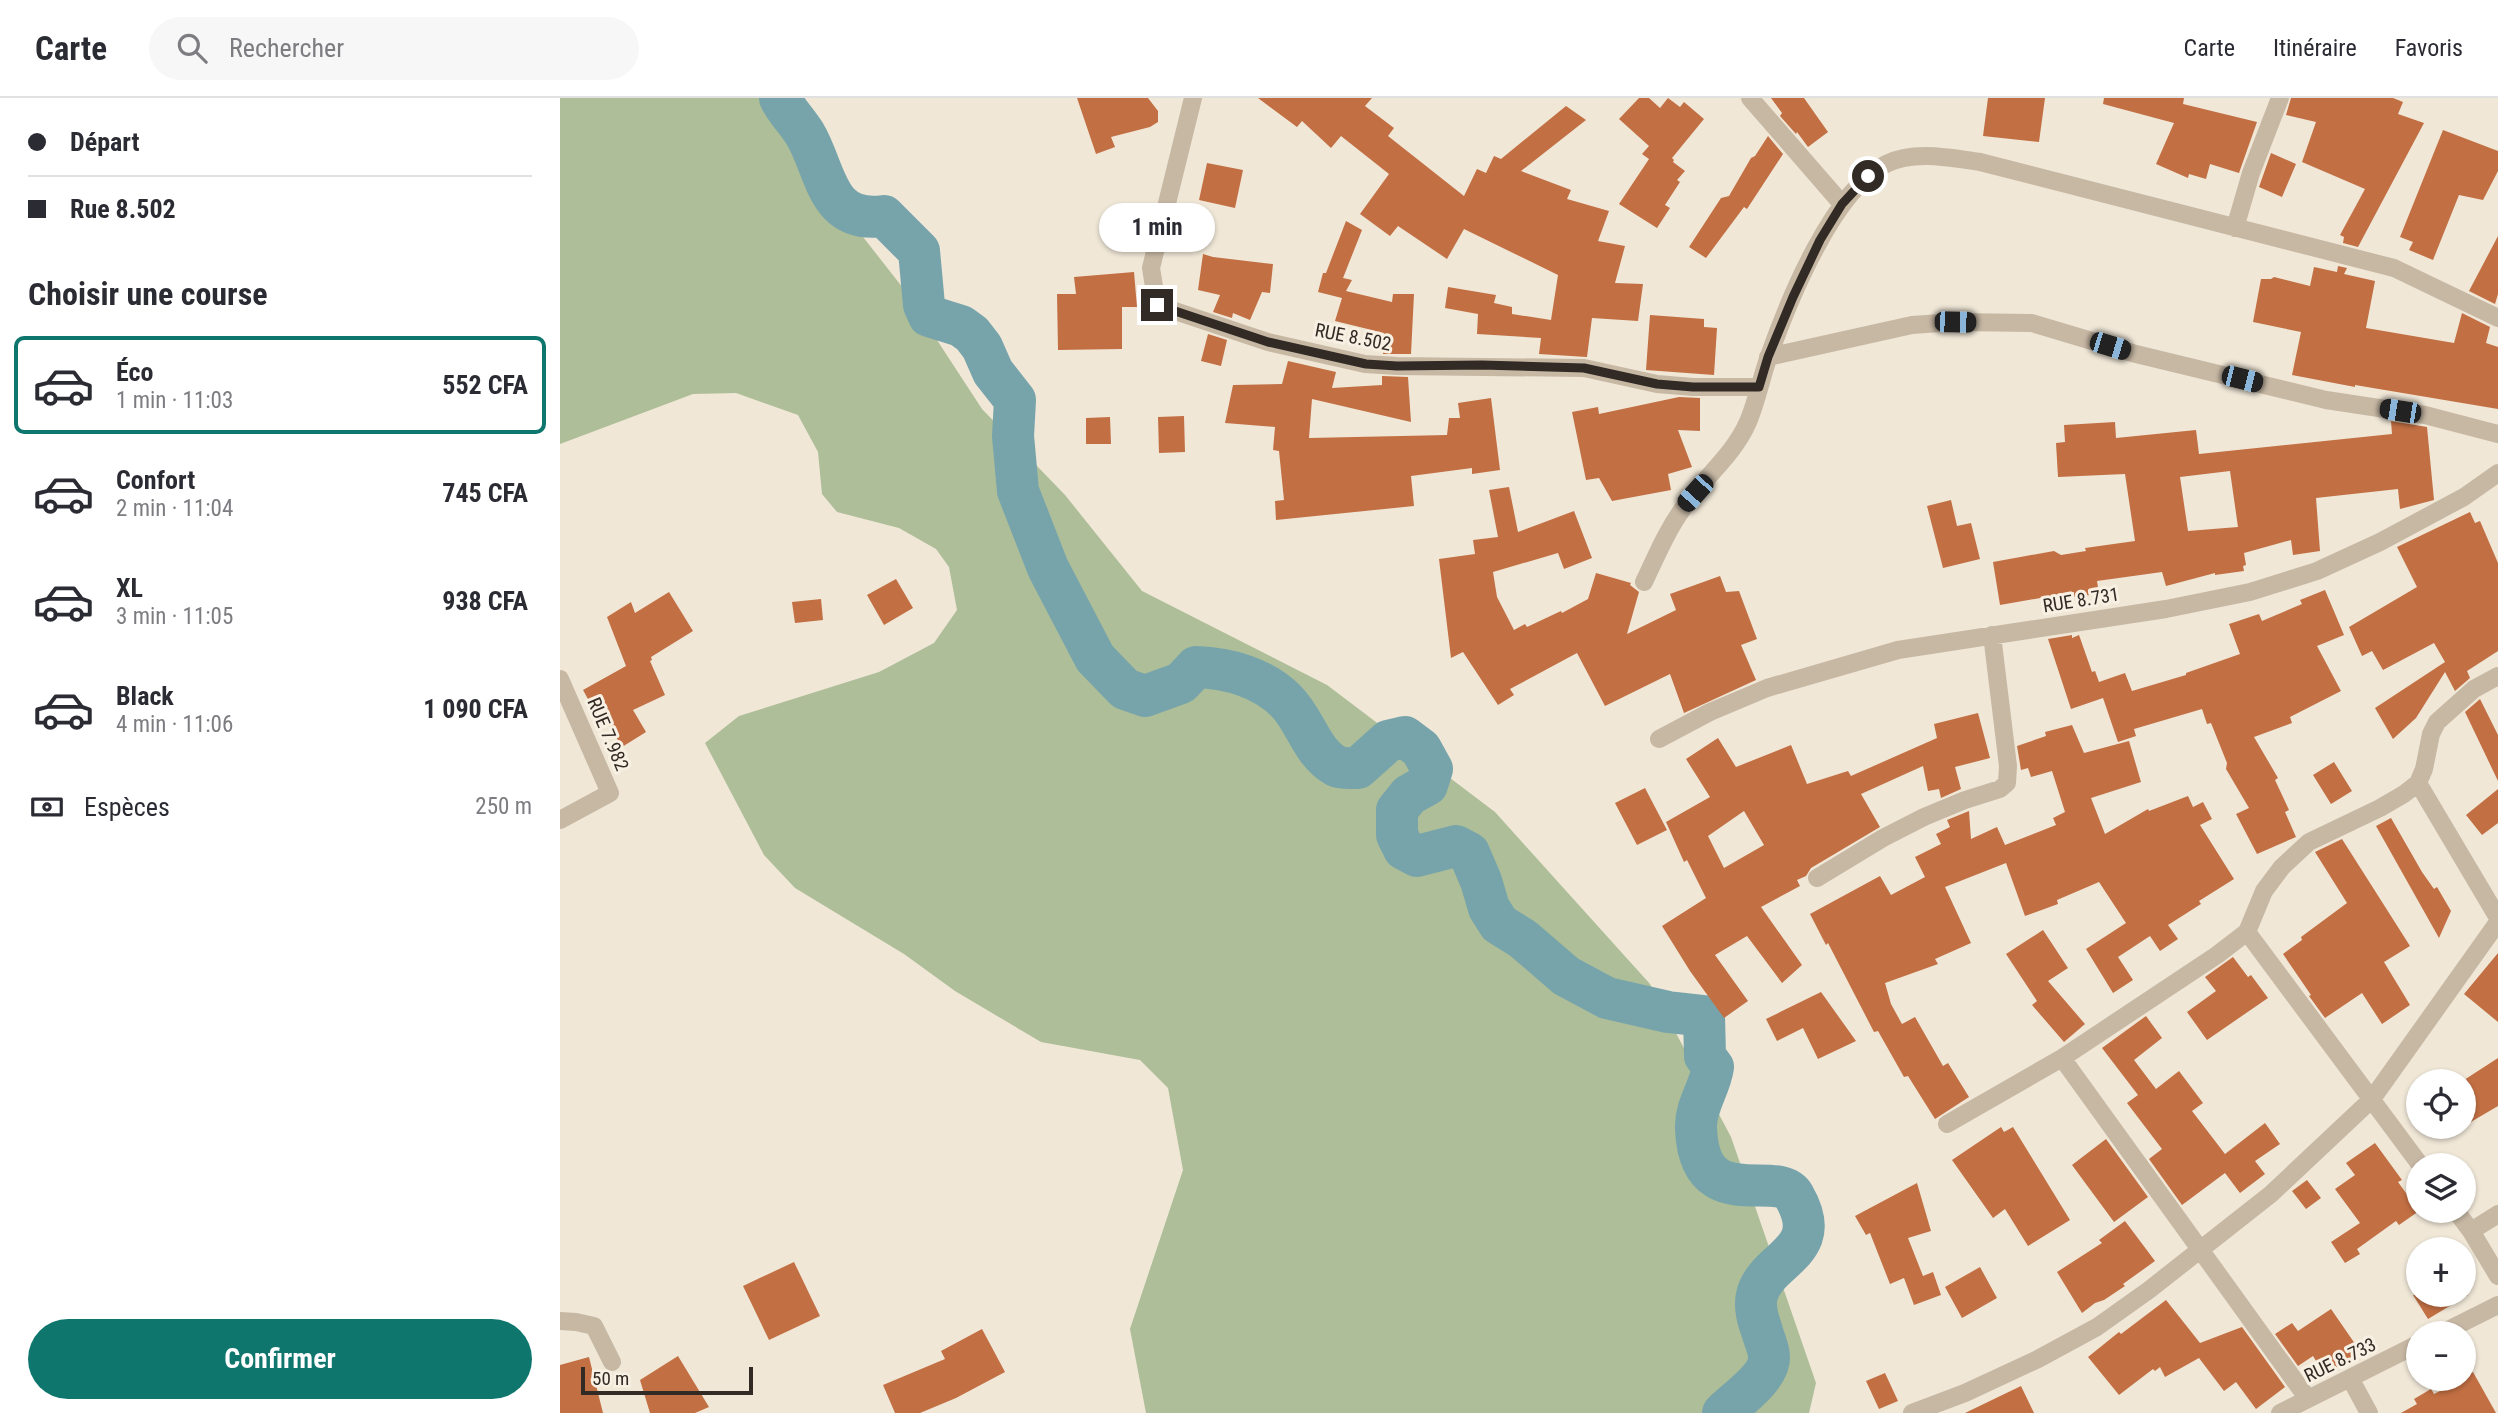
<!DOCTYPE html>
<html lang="fr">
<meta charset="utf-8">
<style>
:root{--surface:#fff;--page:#f7f7f7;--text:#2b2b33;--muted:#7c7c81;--line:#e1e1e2;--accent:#0f766e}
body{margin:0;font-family:"Roboto Condensed",sans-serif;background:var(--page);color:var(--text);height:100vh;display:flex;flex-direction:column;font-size:26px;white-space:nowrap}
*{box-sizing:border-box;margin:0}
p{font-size:23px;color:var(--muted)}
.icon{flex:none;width:38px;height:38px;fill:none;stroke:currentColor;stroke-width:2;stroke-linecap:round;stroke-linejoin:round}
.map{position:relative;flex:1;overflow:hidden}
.sheet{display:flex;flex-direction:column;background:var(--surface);width:560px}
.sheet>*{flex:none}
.banner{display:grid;align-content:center;height:154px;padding:0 28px;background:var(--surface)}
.fabs{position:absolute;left:1846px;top:971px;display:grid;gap:14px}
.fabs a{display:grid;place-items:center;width:70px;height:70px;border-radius:50%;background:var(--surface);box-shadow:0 2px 5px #0004;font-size:35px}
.scale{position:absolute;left:21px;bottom:18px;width:172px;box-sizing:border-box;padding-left:7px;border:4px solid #322b25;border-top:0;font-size:19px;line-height:24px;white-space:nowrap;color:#322b25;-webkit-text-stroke:5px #f8f0e3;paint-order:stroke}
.end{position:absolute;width:32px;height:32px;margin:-16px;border:9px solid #322b25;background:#fff;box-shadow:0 0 0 4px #fff}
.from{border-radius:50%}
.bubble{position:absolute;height:49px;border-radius:24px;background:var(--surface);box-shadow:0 2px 5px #0004;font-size:23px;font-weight:700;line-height:49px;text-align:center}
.car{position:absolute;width:21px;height:42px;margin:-21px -10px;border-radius:9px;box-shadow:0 0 5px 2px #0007;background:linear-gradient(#222 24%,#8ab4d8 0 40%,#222 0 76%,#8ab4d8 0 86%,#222 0)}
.banner b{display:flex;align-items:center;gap:24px;height:66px;font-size:26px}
.banner b+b{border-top:2px solid var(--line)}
.banner i{width:18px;height:18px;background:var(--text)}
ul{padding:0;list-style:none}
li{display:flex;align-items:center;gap:21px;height:98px;margin:0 14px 10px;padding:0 14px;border:4px solid transparent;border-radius:10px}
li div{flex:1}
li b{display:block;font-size:26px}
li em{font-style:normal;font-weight:700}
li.current{border-color:var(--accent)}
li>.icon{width:63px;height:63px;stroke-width:1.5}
h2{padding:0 28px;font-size:32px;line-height:84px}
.pay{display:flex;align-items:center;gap:18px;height:77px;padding:0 28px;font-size:26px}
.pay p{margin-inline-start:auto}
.action{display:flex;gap:14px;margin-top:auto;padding:14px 28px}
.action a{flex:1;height:80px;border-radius:42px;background:var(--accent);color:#fff;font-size:28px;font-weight:700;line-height:80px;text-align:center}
header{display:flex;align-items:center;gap:42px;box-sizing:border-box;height:98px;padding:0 35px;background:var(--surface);border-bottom:2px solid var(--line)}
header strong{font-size:33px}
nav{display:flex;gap:38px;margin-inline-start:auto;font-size:24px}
.search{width:490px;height:63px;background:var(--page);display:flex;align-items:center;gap:18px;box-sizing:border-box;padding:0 24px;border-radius:38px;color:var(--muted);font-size:26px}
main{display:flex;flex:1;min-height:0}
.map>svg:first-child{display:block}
</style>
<header>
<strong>Carte</strong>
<div class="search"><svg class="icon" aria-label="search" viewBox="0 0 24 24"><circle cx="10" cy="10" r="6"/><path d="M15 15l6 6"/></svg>Rechercher</div>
<nav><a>Carte</a><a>Itinéraire</a><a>Favoris</a></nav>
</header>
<main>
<section class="sheet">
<div class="banner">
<b><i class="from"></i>Départ</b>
<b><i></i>Rue 8.502</b>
</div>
<h2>Choisir une course</h2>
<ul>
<li class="current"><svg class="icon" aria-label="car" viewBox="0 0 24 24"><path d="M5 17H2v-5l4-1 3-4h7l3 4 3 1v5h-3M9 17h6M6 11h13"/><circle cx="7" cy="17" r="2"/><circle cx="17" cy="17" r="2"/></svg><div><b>Éco</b><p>1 min · 11:03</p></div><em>552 CFA</em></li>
<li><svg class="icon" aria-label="car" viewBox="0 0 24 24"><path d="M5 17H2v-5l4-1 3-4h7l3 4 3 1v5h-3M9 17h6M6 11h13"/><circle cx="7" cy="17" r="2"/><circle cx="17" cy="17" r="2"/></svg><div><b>Confort</b><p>2 min · 11:04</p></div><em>745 CFA</em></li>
<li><svg class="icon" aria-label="car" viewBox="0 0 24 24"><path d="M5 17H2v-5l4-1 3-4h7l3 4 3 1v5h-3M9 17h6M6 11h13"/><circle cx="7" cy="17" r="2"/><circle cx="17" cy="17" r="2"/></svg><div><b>XL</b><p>3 min · 11:05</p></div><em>938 CFA</em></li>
<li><svg class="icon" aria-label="car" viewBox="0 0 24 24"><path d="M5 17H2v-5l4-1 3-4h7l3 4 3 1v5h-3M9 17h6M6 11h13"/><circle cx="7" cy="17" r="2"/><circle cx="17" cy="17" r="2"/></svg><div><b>Black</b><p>4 min · 11:06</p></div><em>1 090 CFA</em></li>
</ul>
<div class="pay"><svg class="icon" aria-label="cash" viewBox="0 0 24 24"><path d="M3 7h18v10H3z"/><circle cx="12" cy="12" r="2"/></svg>Espèces<p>250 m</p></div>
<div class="action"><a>Confirmer</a></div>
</section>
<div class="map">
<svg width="1938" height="1315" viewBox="0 0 1938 1315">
<rect width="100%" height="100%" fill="#f0e7d7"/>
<path fill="#adbe98" d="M 0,0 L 212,0 L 231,47 L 343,190 L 422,311 L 505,397 L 582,493 L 767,587 L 935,714 L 1090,886 L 1171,1039 L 1256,1285 L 1249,1315 L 586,1315 L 570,1231 L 623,1072 L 608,990 L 580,962 L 481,944 L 395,893 L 344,856 L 235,790 L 204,757 L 145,645 L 179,618 L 319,574 L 374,545 L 397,512 L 389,469 L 376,451 L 339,430 L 277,414 L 262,396 L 258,354 L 238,317 L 176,295 L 133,296 L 0,346 Z"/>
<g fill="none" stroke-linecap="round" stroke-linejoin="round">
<path stroke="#77a4ab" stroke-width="42" d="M 220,0 C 227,14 237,23 245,36 C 267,73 265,126 324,118 L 359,153 L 364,207 L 369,218 L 401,228 L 412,236 L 422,249 L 433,274 L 455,302 L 453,338 L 458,393 L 488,470 L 535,560 L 565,591 L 585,598 L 621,585 L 636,569 C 669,570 703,580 726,603 C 746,623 751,654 776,668 C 782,671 792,670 798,670 L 828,643 L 845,639 L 861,651 L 872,671 L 867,687 L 849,697 L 837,712 L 837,737 L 844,751 L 857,758 L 896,748 L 909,755 L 921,783 L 929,810 L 939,826 L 963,841 L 1006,878 L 1047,900 L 1108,914 L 1144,918 L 1145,958 L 1153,969 C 1150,990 1135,1008 1136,1030 C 1139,1120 1217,1069 1234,1098 C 1267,1155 1207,1159 1197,1197 C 1194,1209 1198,1222 1202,1233 C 1204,1241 1209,1251 1209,1259 C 1210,1279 1176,1302 1163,1315"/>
</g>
<path fill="#c26f43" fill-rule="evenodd" d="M 517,0 L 588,0 L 598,13 L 598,24 L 590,29 L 551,39 L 555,49 L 536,56 Z
M 698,0 L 812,0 L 805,8 L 834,30 L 828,38 L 904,98 L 917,71 L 926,75 L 934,58 L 941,61 L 1006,8 L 1026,22 L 961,73 L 1011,92 L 1007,101 L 1049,113 L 1038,143 L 1065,148 L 1055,185 L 1083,186 L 1078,223 L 1032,220 L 1027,259 L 979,256 L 981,240 L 917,236 L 918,216 L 885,210 L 888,189 L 936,197 L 934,205 L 952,209 L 952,216 L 991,222 L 998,177 L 904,131 L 887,161 L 838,128 L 830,138 L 800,116 L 829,76 L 781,38 L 771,50 L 742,23 L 737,29 Z
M 1079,0 L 1089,0 L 1100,10 L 1108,0 L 1120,9 L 1124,4 L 1144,21 L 1112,60 L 1114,62 L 1113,64 L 1125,73 L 1117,82 L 1120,84 L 1105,107 L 1110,110 L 1097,130 L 1059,106 L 1089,61 L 1082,56 L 1089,48 L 1059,21 Z
M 1211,0 L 1244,0 L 1268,34 L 1248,49 L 1237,34 L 1236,36 L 1220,18 L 1222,15 Z
M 1428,0 L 1485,0 L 1479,44 L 1423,38 Z
M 1544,0 L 1624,0 L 1623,6 L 1697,24 L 1679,75 L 1650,66 L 1646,81 L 1629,76 L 1628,80 L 1596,66 L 1614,25 L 1543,6 Z
M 1731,0 L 1833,0 L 1843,4 L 1838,16 L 1864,25 L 1798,149 L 1783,145 L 1784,139 L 1780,137 L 1805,91 L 1742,64 L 1756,24 L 1726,17 Z
M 1883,32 L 1938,53 L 1938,73 L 1923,102 L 1899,97 L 1873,162 L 1849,152 L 1853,144 L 1840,139 Z
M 1208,38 L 1223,56 L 1187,111 L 1184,109 L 1146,160 L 1129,149 L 1161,100 L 1169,98 L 1191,60 L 1195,58 Z
M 1711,55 L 1736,66 L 1722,99 L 1699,89 Z
M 647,65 L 683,72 L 675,110 L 639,102 Z
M 786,123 L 802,132 L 783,180 L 792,182 L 786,193 L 832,204 L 833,196 L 854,196 L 851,256 L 823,256 L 824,235 L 775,223 L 782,200 L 758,194 L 763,175 L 766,175 Z
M 1938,138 L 1938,196 L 1935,206 L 1909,193 Z
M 643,156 L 653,159 L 713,166 L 710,195 L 702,194 L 690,222 L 673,215 L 672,220 L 653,214 L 660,197 L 638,192 Z
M 1778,168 L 1787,170 L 1784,176 L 1815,183 L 1806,230 L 1894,245 L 1902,215 L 1930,229 L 1926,245 L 1938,249 L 1938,311 L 1795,287 L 1795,289 L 1732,277 L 1741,234 L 1693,224 L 1701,181 L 1711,181 L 1714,179 L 1750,188 L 1754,169 L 1777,174 Z
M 574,174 L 577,209 L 562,209 L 562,251 L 498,252 L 497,196 L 516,196 L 514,179 Z
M 1090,217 L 1144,221 L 1144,229 L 1157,230 L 1154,277 L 1086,272 Z
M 648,236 L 667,242 L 661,268 L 641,263 Z
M 728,263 L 776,274 L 772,290 L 822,287 L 822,278 L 848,279 L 851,324 L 752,301 L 749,340 L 887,337 L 889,320 L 900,320 L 898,305 L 931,300 L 940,372 L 912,376 L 912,370 L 851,378 L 854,408 L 716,422 L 715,403 L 724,402 L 719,353 L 713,352 L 715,329 L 665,325 L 673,287 L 722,286 Z
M 1119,299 L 1140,300 L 1140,333 L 1118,332 L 1132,369 L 1108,376 L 1111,392 L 1052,403 L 1039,380 L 1026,382 L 1012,314 L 1038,309 L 1039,316 Z
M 624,318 L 625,354 L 599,355 L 598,319 Z
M 550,319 L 551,346 L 526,346 L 526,320 Z
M 1831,323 L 1867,329 L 1874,402 L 1840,411 L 1838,391 L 1756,400 L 1760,453 L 1733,457 L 1731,442 L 1684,455 L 1686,467 L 1683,468 L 1684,473 L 1655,477 L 1655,475 L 1606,488 L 1602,474 L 1537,483 L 1539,496 L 1514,499 L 1514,494 L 1440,507 L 1433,464 L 1494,453 L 1501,457 L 1526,453 L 1525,450 L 1575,443 L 1565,376 L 1498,379 L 1496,345 L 1505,344 L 1504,327 L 1555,324 L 1556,340 L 1636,332 L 1639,356 L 1832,336 ZM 1670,373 L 1678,429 L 1628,433 L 1620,379 Z
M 949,389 L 958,434 L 1014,413 L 1032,460 L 1004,471 L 998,455 L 933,474 L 937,499 L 954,532 L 965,526 L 967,529 L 1001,513 L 1002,515 L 1028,501 L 1036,475 L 1071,485 L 1070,487 L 1079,494 L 1067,536 L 1116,512 L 1110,496 L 1160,478 L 1166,494 L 1179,493 L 1197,541 L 1181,547 L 1196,582 L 1124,615 L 1110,576 L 1045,608 L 1017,555 L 950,591 L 954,597 L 938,607 L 903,554 L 891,560 L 879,461 L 915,456 L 913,442 L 938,439 L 929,392 Z
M 1391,402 L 1397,428 L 1411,425 L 1420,461 L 1383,470 L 1367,408 Z
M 1910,414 L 1915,425 L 1920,423 L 1938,465 L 1938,553 L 1907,573 L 1910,580 L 1895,593 L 1885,574 L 1856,620 L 1833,641 L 1815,610 L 1885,564 L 1874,545 L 1823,572 L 1812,553 L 1802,558 L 1789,529 L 1857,489 L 1837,449 Z
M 336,481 L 353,510 L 324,527 L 307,497 Z
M 1765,492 L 1784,537 L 1757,548 L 1781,593 L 1730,619 L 1732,625 L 1694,639 L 1718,680 L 1715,682 L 1729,712 L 1725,714 L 1736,739 L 1697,756 L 1676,716 L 1689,710 L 1666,671 L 1667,665 L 1651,625 L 1647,626 L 1642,611 L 1574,631 L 1576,638 L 1558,644 L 1543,600 L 1511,611 L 1488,541 L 1512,537 L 1512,540 L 1519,537 L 1532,574 L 1535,573 L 1539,584 L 1565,575 L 1572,593 L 1626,577 L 1626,575 L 1680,556 L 1669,526 L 1699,516 L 1702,523 L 1742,506 L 1740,502 Z
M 109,494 L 133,533 L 91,559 L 92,562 L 90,563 L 105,597 L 73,612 L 86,634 L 62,649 L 45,621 L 40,623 L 23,592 L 66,568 L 47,519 L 71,504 L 75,515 Z
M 261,501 L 263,522 L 235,525 L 232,504 Z
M 1920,601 L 1938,637 L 1938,683 L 1905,614 Z
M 1418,615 L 1430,660 L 1395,669 L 1401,691 L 1381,700 L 1379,691 L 1368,693 L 1363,668 L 1301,696 L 1320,729 L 1251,770 L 1246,778 L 1237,782 L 1240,788 L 1201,809 L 1242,867 L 1222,885 L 1187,838 L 1155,857 L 1188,903 L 1164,920 L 1130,873 L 1102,828 L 1146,800 L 1127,762 L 1124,764 L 1106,724 L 1150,699 L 1126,661 L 1158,640 L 1176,669 L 1231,647 L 1247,686 L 1288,673 L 1291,678 L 1377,640 L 1374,626 ZM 1184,713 L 1204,747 L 1164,770 L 1148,738 Z
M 1512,627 L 1524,655 L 1569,643 L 1581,684 L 1531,700 L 1545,736 L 1588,711 L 1589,713 L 1628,698 L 1633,709 L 1643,704 L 1652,721 L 1640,727 L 1674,781 L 1639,803 L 1641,806 L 1608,827 L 1618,841 L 1600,853 L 1590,838 L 1558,859 L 1573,882 L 1553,895 L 1526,851 L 1566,825 L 1539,784 L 1497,802 L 1498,806 L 1465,818 L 1446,765 L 1385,789 L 1411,845 L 1375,861 L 1378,866 L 1325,885 L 1331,906 L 1342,926 L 1355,919 L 1383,968 L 1388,965 L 1409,999 L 1375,1021 L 1348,978 L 1344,979 L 1318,933 L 1314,934 L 1268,845 L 1266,847 L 1250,816 L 1320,778 L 1331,797 L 1365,779 L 1355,759 L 1381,746 L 1376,736 L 1390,729 L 1387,722 L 1409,713 L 1411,741 L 1437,729 L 1445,747 L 1496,727 L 1493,720 L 1505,714 L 1492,673 L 1471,679 L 1468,670 L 1461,672 L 1457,648 L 1486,638 L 1485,634 Z
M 1774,664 L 1792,693 L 1771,706 L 1753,677 Z
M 1085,690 L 1107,732 L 1077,747 L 1055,705 Z
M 1938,691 L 1938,725 L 1922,737 L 1906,717 Z
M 1831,720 L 1862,774 L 1874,791 L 1877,789 L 1891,813 L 1879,840 L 1816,728 Z
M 1782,741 L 1850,848 L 1824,864 L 1850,907 L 1822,926 L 1802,895 L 1765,920 L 1749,898 L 1751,897 L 1723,856 L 1742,842 L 1741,839 L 1787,805 L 1755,754 Z
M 1483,832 L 1508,870 L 1488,883 L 1525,926 L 1504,944 L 1472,907 L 1477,903 L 1446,856 Z
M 1938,855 L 1938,924 L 1904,896 Z
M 1673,859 L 1688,879 L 1691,877 L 1708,900 L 1647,942 L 1627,914 L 1656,893 L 1645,879 Z
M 1261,894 L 1296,943 L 1258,961 L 1243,930 L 1217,943 L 1206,921 Z
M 1586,918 L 1602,940 L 1574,962 L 1596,991 L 1619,973 L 1643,1005 L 1632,1013 L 1665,1056 L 1705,1025 L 1720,1046 L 1695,1063 L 1705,1076 L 1680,1095 L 1665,1075 L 1622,1107 L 1589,1061 L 1602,1051 L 1567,1005 L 1578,997 L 1542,950 Z
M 1938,960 L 1938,1008 L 1904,1028 L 1904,982 Z
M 1441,1029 L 1444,1034 L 1453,1029 L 1510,1122 L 1468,1148 L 1445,1111 L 1433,1120 L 1392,1062 Z
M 1546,1041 L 1588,1099 L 1554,1124 L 1512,1067 Z
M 1815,1045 L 1842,1082 L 1838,1084 L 1859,1113 L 1839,1127 L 1836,1123 L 1797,1151 L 1800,1156 L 1785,1165 L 1771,1144 L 1800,1125 L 1775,1091 L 1795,1077 L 1786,1065 Z
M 1747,1082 L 1761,1100 L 1746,1111 L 1732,1093 Z
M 1357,1085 L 1371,1133 L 1348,1140 L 1363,1178 L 1373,1174 L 1381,1197 L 1354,1207 L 1344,1180 L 1330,1186 L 1310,1135 L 1306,1137 L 1295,1118 Z
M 1565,1123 L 1595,1163 L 1563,1186 L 1565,1188 L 1544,1202 L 1535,1205 L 1522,1215 L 1497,1174 L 1542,1145 L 1539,1142 Z
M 234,1164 L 260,1218 L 209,1242 L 183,1188 Z
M 1420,1169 L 1437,1200 L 1402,1220 L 1385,1189 Z
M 1853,1197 L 1908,1197 L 1868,1221 Z
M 1606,1202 L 1640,1245 L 1682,1229 L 1725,1289 L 1696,1311 L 1676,1284 L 1664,1293 L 1639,1260 L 1605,1279 L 1600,1269 L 1595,1273 L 1593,1271 L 1559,1297 L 1528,1259 L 1559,1234 L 1561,1236 Z
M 1771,1211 L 1800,1253 L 1765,1277 L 1753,1258 L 1738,1268 L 1715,1236 L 1732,1225 L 1738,1233 Z
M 422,1231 L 445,1274 L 396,1300 L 360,1315 L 335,1315 L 323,1287 L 385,1261 L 381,1253 Z
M 118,1258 L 149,1309 L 135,1315 L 90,1315 L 80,1282 Z
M 29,1259 L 43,1315 L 0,1315 L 0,1267 Z
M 1913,1274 L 1936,1315 L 1841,1315 L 1857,1306 L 1854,1301 L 1871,1291 L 1874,1296 L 1904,1281 Z
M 1325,1275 L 1338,1303 L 1319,1311 L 1306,1283 Z
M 1461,1288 L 1474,1315 L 1405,1315 Z"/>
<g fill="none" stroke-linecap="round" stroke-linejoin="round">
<path stroke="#c7b8a4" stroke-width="18" d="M 633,0 L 591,170 L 597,207 L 708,244 L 805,266 L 837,268 L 1024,270 L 1097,286 L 1133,289 L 1199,289
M 1190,0 L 1282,106
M 1675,130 L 1691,75 L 1720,0
M 1208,259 L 1352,227 L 1395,224 L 1472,225 L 1576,256 L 1766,302 L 1865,317 L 1938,336
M 1084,484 C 1096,459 1107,432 1124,409 C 1144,379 1173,358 1188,324 C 1197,303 1201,280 1209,258 C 1228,204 1273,92 1326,66 C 1354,52 1391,60 1420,64 L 1834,170 L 1938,220
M 0,581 L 50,695 L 0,722
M 1099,641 L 1150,614 L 1207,590 L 1338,552 L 1606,511 L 1690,494 L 1757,473 L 1820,444 L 1904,399 L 1938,375
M 1858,685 L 1938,820
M 1257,780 L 1323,740 L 1364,719 L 1405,702 L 1440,691 L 1447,685 L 1448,668 L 1432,537
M 1687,834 L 1861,1068
M 1502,960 L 1657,857 L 1687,834 L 1704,793 L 1722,769 L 1749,744 L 1820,710 L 1844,696 L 1858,685 L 1864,671 L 1871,636 L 1877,624 L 1914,591 L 1938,578
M 1387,1026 L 1502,960 L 1748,1301
M 1896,1113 L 1911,1133 L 1938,1116
M 1911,1133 L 1938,1178
M 0,1223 L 16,1224 L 34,1228 L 52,1264
M 1880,1236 L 1938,1207
M 1790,1280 L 1809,1315
M 1352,1315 L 1405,1295 L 1478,1261 L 1537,1229 L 1589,1192 L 1711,1096 L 1812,1001 L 1938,824
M 1720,1315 L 1858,1246"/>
</g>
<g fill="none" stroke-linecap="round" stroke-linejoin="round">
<path stroke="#322b25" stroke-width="9" d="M 597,207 L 708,244 L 806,266 L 837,268 L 922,267 L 1024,270 L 1097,286 L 1133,289 L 1199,289 L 1208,259 L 1233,199 L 1260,142 L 1282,106 L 1308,78"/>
</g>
<g text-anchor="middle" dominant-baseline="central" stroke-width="6" stroke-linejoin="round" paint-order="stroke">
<g font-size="19" fill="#322b25" stroke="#f8f0e3">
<text transform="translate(793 239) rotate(11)">RUE 8.502</text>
<text transform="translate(1521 502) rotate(-9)">RUE 8.731</text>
<text transform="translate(48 636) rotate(67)">RUE 7.982</text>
<text transform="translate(1780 1262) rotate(-26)">RUE 8.733</text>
</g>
</g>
</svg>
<div class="fabs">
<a><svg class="icon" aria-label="locate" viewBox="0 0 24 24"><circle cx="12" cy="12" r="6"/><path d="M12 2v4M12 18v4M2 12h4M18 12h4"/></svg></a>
<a><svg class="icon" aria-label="layers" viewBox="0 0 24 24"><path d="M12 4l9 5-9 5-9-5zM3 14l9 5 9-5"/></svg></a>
<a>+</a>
<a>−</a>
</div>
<div class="scale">50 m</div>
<i class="end from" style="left:1308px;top:78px"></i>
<i class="end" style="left:597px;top:207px"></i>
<div class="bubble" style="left:539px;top:105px;width:116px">1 min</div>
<i class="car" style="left:1395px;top:224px;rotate:91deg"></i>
<i class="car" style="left:1550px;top:248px;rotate:107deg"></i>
<i class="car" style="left:1682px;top:281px;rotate:104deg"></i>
<i class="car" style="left:1840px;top:313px;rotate:279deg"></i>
<i class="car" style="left:1135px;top:395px;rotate:222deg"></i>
</div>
</main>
